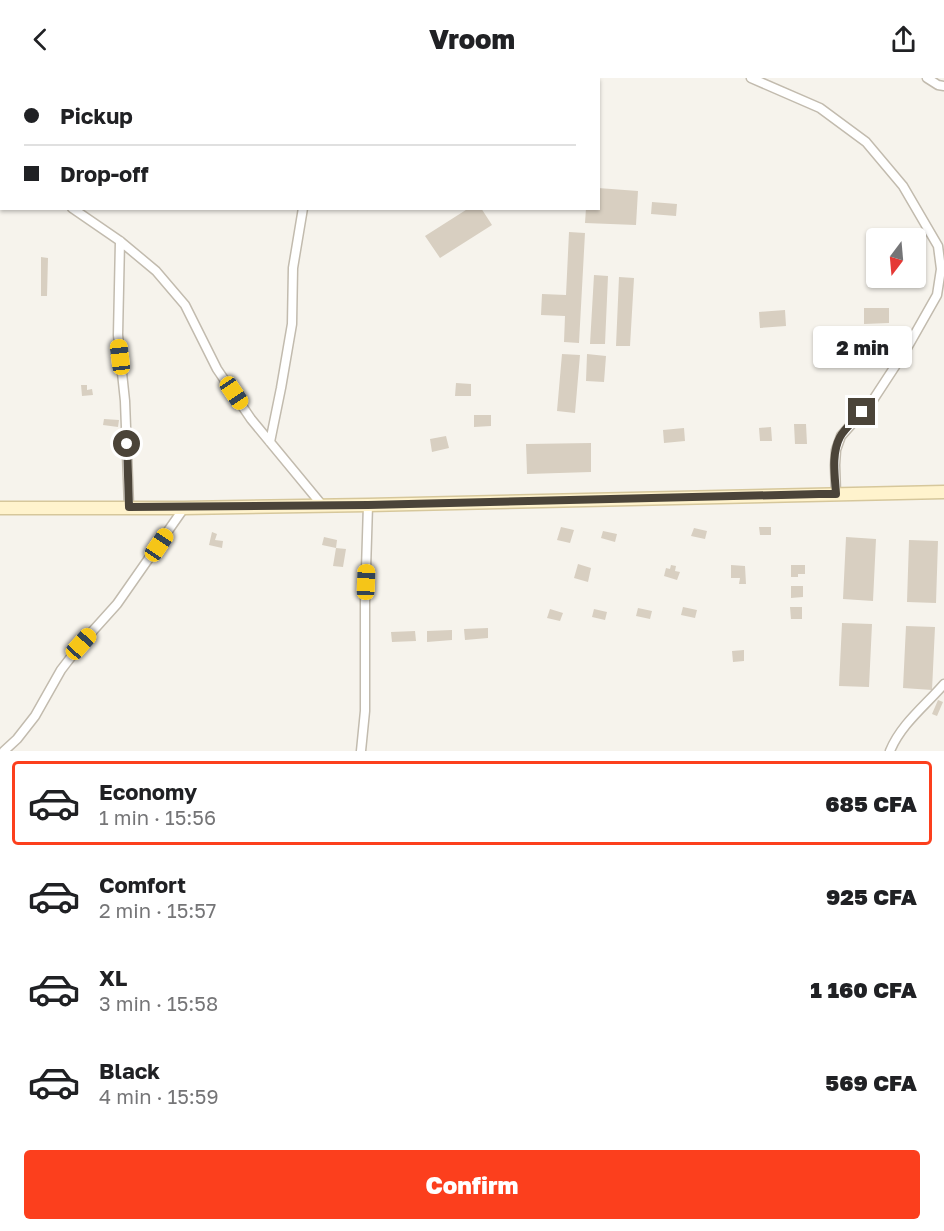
<!DOCTYPE html>
<meta charset="utf-8">
<style>
:root{--surface:#fff;--page:#f6f6f6;--text:#202124;--muted:#757577;--line:#e0e0e0;--accent:#fc3f1d}
body{margin:0;font-family:"Golos Text",sans-serif;background:var(--page);color:var(--text);height:100vh;display:flex;flex-direction:column;font-size:22px;white-space:nowrap}
*{box-sizing:border-box;margin:0}
p{font-size:20px;color:var(--muted)}
.icon{flex:none;width:33px;height:33px;fill:none;stroke:currentColor;stroke-width:2;stroke-linecap:round;stroke-linejoin:round}
.map{position:relative;height:673px;overflow:hidden}
.side{display:flex;flex-direction:column;background:var(--surface);flex:1}
.side>*{flex:none}
.hud{position:absolute;left:0px;top:0px;width:600px;height:132px;box-shadow:0 2px 4px #0004;display:grid;align-content:center;height:132px;padding:0 24px;background:var(--surface)}
.needle{width:39px;rotate:196deg}
.controls{position:absolute;left:866px;top:150px;display:grid;gap:12px}
.controls a{display:grid;place-items:center;width:60px;height:60px;border-radius:6px;background:var(--surface);box-shadow:0 2px 4px #0004;font-size:30px}
.end{position:absolute;width:27px;height:27px;margin:-14px;border:8px solid #4b4439;background:#fff;box-shadow:0 0 0 3px #fff}
.from{border-radius:50%}
.bubble{position:absolute;height:42px;border-radius:6px;background:var(--surface);box-shadow:0 2px 4px #0004;font-size:20px;font-weight:800;line-height:42px;text-align:center}
.car{position:absolute;width:18px;height:36px;margin:-18px -9px;border-radius:8px;box-shadow:0 0 4px 2px #0007;background:linear-gradient(#f5c518 24%,#345 0 40%,#f5c518 0 76%,#345 0 86%,#f5c518 0)}
.hud b{display:flex;align-items:center;gap:21px;height:57px;font-size:22px}
.hud b+b{border-top:2px solid var(--line)}
.hud i{width:15px;height:15px;background:var(--text)}
ul{padding:10px 0 0;list-style:none}
li{display:flex;align-items:center;gap:18px;height:84px;margin:0 12px 9px;padding:0 12px;border:3px solid transparent;border-radius:6px}
li div{flex:1}
li b{display:block;font-size:22px}
li em{font-style:normal;font-weight:800}
li.selected{border-color:var(--accent)}
li>.icon{width:54px;height:54px;stroke-width:1.5}
.button{display:flex;gap:12px;margin-top:auto;padding:12px 24px}
.button a{flex:1;height:69px;border-radius:6px;background:var(--accent);color:#fff;font-size:24px;font-weight:800;line-height:69px;text-align:center}
header{display:flex;justify-content:space-between;align-items:center;height:78px;padding:0 24px;background:var(--surface);font-size:27px;font-weight:800}
.map>svg:first-child{display:block}
</style>
<header><svg class="icon" aria-label="back" viewBox="0 0 24 24"><path d="M15 5l-7 7 7 7"/></svg>Vroom<svg class="icon" aria-label="share" viewBox="0 0 24 24"><path d="M12 15V3M7 8l5-5 5 5M5 13v7h14v-7"/></svg></header>
<div class="map">
<svg width="944" height="673" viewBox="0 0 944 673">
<rect width="100%" height="100%" fill="#f6f3ec"/>
<path fill="#d8cfc1" d="M 598,110 L 638,113 L 636,147 L 585,145 L 586,130 L 598,130 Z
M 652,124 L 677,126 L 676,138 L 651,136 Z
M 469,130 L 481,130 L 492,147 L 440,180 L 425,158 Z
M 569,154 L 585,155 L 579,265 L 564,264 L 565,238 L 541,237 L 542,216 L 566,217 Z
M 41,179 L 48,180 L 47,218 L 41,218 Z
M 594,197 L 608,198 L 605,266 L 590,266 Z
M 619,199 L 634,200 L 630,268 L 616,268 Z
M 864,230 L 889,230 L 889,245 L 864,246 Z
M 785,232 L 786,248 L 760,250 L 759,234 Z
M 562,276 L 580,277 L 575,335 L 557,333 Z
M 587,276 L 606,278 L 604,304 L 586,303 Z
M 456,305 L 471,306 L 471,318 L 455,318 Z
M 81,307 L 87,307 L 87,312 L 92,311 L 93,317 L 82,318 Z
M 474,337 L 491,337 L 491,348 L 474,349 Z
M 104,341 L 119,342 L 118,349 L 103,347 Z
M 794,346 L 806,346 L 807,366 L 795,366 Z
M 771,349 L 772,363 L 760,363 L 759,350 Z
M 684,350 L 685,363 L 664,365 L 663,352 Z
M 446,358 L 449,370 L 432,374 L 430,361 Z
M 591,365 L 591,394 L 527,396 L 526,366 Z
M 561,449 L 574,452 L 570,465 L 557,462 Z
M 759,449 L 771,449 L 771,457 L 760,457 Z
M 694,450 L 707,453 L 705,461 L 691,458 Z
M 603,453 L 617,456 L 615,464 L 601,460 Z
M 212,454 L 217,456 L 215,462 L 223,463 L 222,470 L 209,467 Z
M 324,459 L 337,462 L 336,470 L 322,467 Z
M 846,459 L 876,461 L 873,523 L 843,521 Z
M 909,462 L 938,463 L 936,525 L 907,524 Z
M 336,470 L 346,471 L 343,489 L 333,488 Z
M 578,486 L 591,490 L 588,504 L 574,500 Z
M 671,487 L 676,488 L 675,493 L 680,494 L 677,502 L 664,498 L 666,490 L 670,491 Z
M 731,487 L 745,488 L 746,506 L 739,506 L 740,500 L 731,500 Z
M 791,487 L 805,487 L 805,496 L 798,496 L 798,499 L 791,499 Z
M 791,508 L 803,508 L 803,519 L 791,520 Z
M 683,529 L 697,532 L 695,540 L 681,537 Z
M 790,529 L 802,529 L 802,541 L 791,541 Z
M 638,530 L 652,533 L 650,541 L 636,538 Z
M 550,531 L 563,535 L 560,543 L 547,540 Z
M 594,531 L 607,534 L 605,542 L 592,539 Z
M 842,545 L 872,546 L 869,609 L 839,608 Z
M 906,548 L 935,549 L 932,612 L 903,610 Z
M 488,550 L 488,560 L 465,562 L 464,551 Z
M 452,552 L 452,562 L 427,564 L 427,553 Z
M 415,553 L 416,563 L 392,564 L 391,554 Z
M 744,572 L 744,583 L 733,584 L 732,573 Z
M 938,622 L 943,624 L 937,638 L 932,636 Z"/>
<g fill="none" stroke-linecap="round" stroke-linejoin="round">
<g stroke="#c2bbae" stroke-width="11">
<path id="minor" d="M 274,0 L 275,2
M 751,0 L 820,30 L 866,64 L 903,108 L 938,168 L 941,191 L 937,217 L 907,270 L 873,322 L 841,358 L 836,372 L 835,387 L 836,416
M 927,0 L 938,7 L 944,8
M 0,40 L 2,44
M 72,130 L 120,163 L 156,193 L 185,227 L 217,291 L 251,341 L 322,427
M 120,163 L 118,257 L 125,323 L 129,429
M 270,364 L 281,310 L 292,246 L 293,190 L 303,130
M 4,673 L 17,661 L 35,638 L 61,592 L 81,566 L 117,526 L 184,430
M 361,673 L 365,633 L 365,524 L 368,427
M 890,673 C 901,646 926,627 944,606"/>
</g>
<g stroke="#d6c79b" stroke-width="15">
<path id="secondary" d="M 0,430 L 184,430 L 368,427 L 944,414"/>
</g>
<use href="#minor" stroke="#fff" stroke-width="8"/>
<use href="#secondary" stroke="#fff3cd" stroke-width="12"/>
</g>
<g fill="none" stroke-linecap="round" stroke-linejoin="round">
<path stroke="#4b4439" stroke-width="8" d="M 127,366 L 129,429 L 368,427 L 819,416 L 836,416 C 835,398 831,376 840,359 C 845,350 855,342 862,334"/>
</g>
</svg>
<div class="controls">
<a><svg class="needle" viewBox="-14 -14 28 28"><path d="M0-13l5 13h-10z" fill="#e53935"/><path d="M0 13l5-13h-10z" fill="#757577"/></svg></a>
</div>
<i class="end from" style="left:127px;top:366px"></i>
<i class="end" style="left:862px;top:334px"></i>
<div class="bubble" style="left:813px;top:248px;width:99px">2 min</div>
<i class="car" style="left:120px;top:279px;rotate:353deg"></i>
<i class="car" style="left:234px;top:315px;rotate:146deg"></i>
<i class="car" style="left:159px;top:467px;rotate:34deg"></i>
<i class="car" style="left:366px;top:504px;rotate:2deg"></i>
<i class="car" style="left:81px;top:566px;rotate:42deg"></i>
<div class="hud">
<b><i class="from"></i>Pickup</b>
<b><i></i>Drop-off</b>
</div>
</div>
<section class="side">
<ul>
<li class="selected"><svg class="icon" aria-label="car" viewBox="0 0 24 24"><path d="M5 17H2v-5l4-1 3-4h7l3 4 3 1v5h-3M9 17h6M6 11h13"/><circle cx="7" cy="17" r="2"/><circle cx="17" cy="17" r="2"/></svg><div><b>Economy</b><p>1 min · 15:56</p></div><em>685 CFA</em></li>
<li><svg class="icon" aria-label="car" viewBox="0 0 24 24"><path d="M5 17H2v-5l4-1 3-4h7l3 4 3 1v5h-3M9 17h6M6 11h13"/><circle cx="7" cy="17" r="2"/><circle cx="17" cy="17" r="2"/></svg><div><b>Comfort</b><p>2 min · 15:57</p></div><em>925 CFA</em></li>
<li><svg class="icon" aria-label="car" viewBox="0 0 24 24"><path d="M5 17H2v-5l4-1 3-4h7l3 4 3 1v5h-3M9 17h6M6 11h13"/><circle cx="7" cy="17" r="2"/><circle cx="17" cy="17" r="2"/></svg><div><b>XL</b><p>3 min · 15:58</p></div><em>1 160 CFA</em></li>
<li><svg class="icon" aria-label="car" viewBox="0 0 24 24"><path d="M5 17H2v-5l4-1 3-4h7l3 4 3 1v5h-3M9 17h6M6 11h13"/><circle cx="7" cy="17" r="2"/><circle cx="17" cy="17" r="2"/></svg><div><b>Black</b><p>4 min · 15:59</p></div><em>569 CFA</em></li>
</ul>
<div class="button"><a>Confirm</a></div>
</section>
